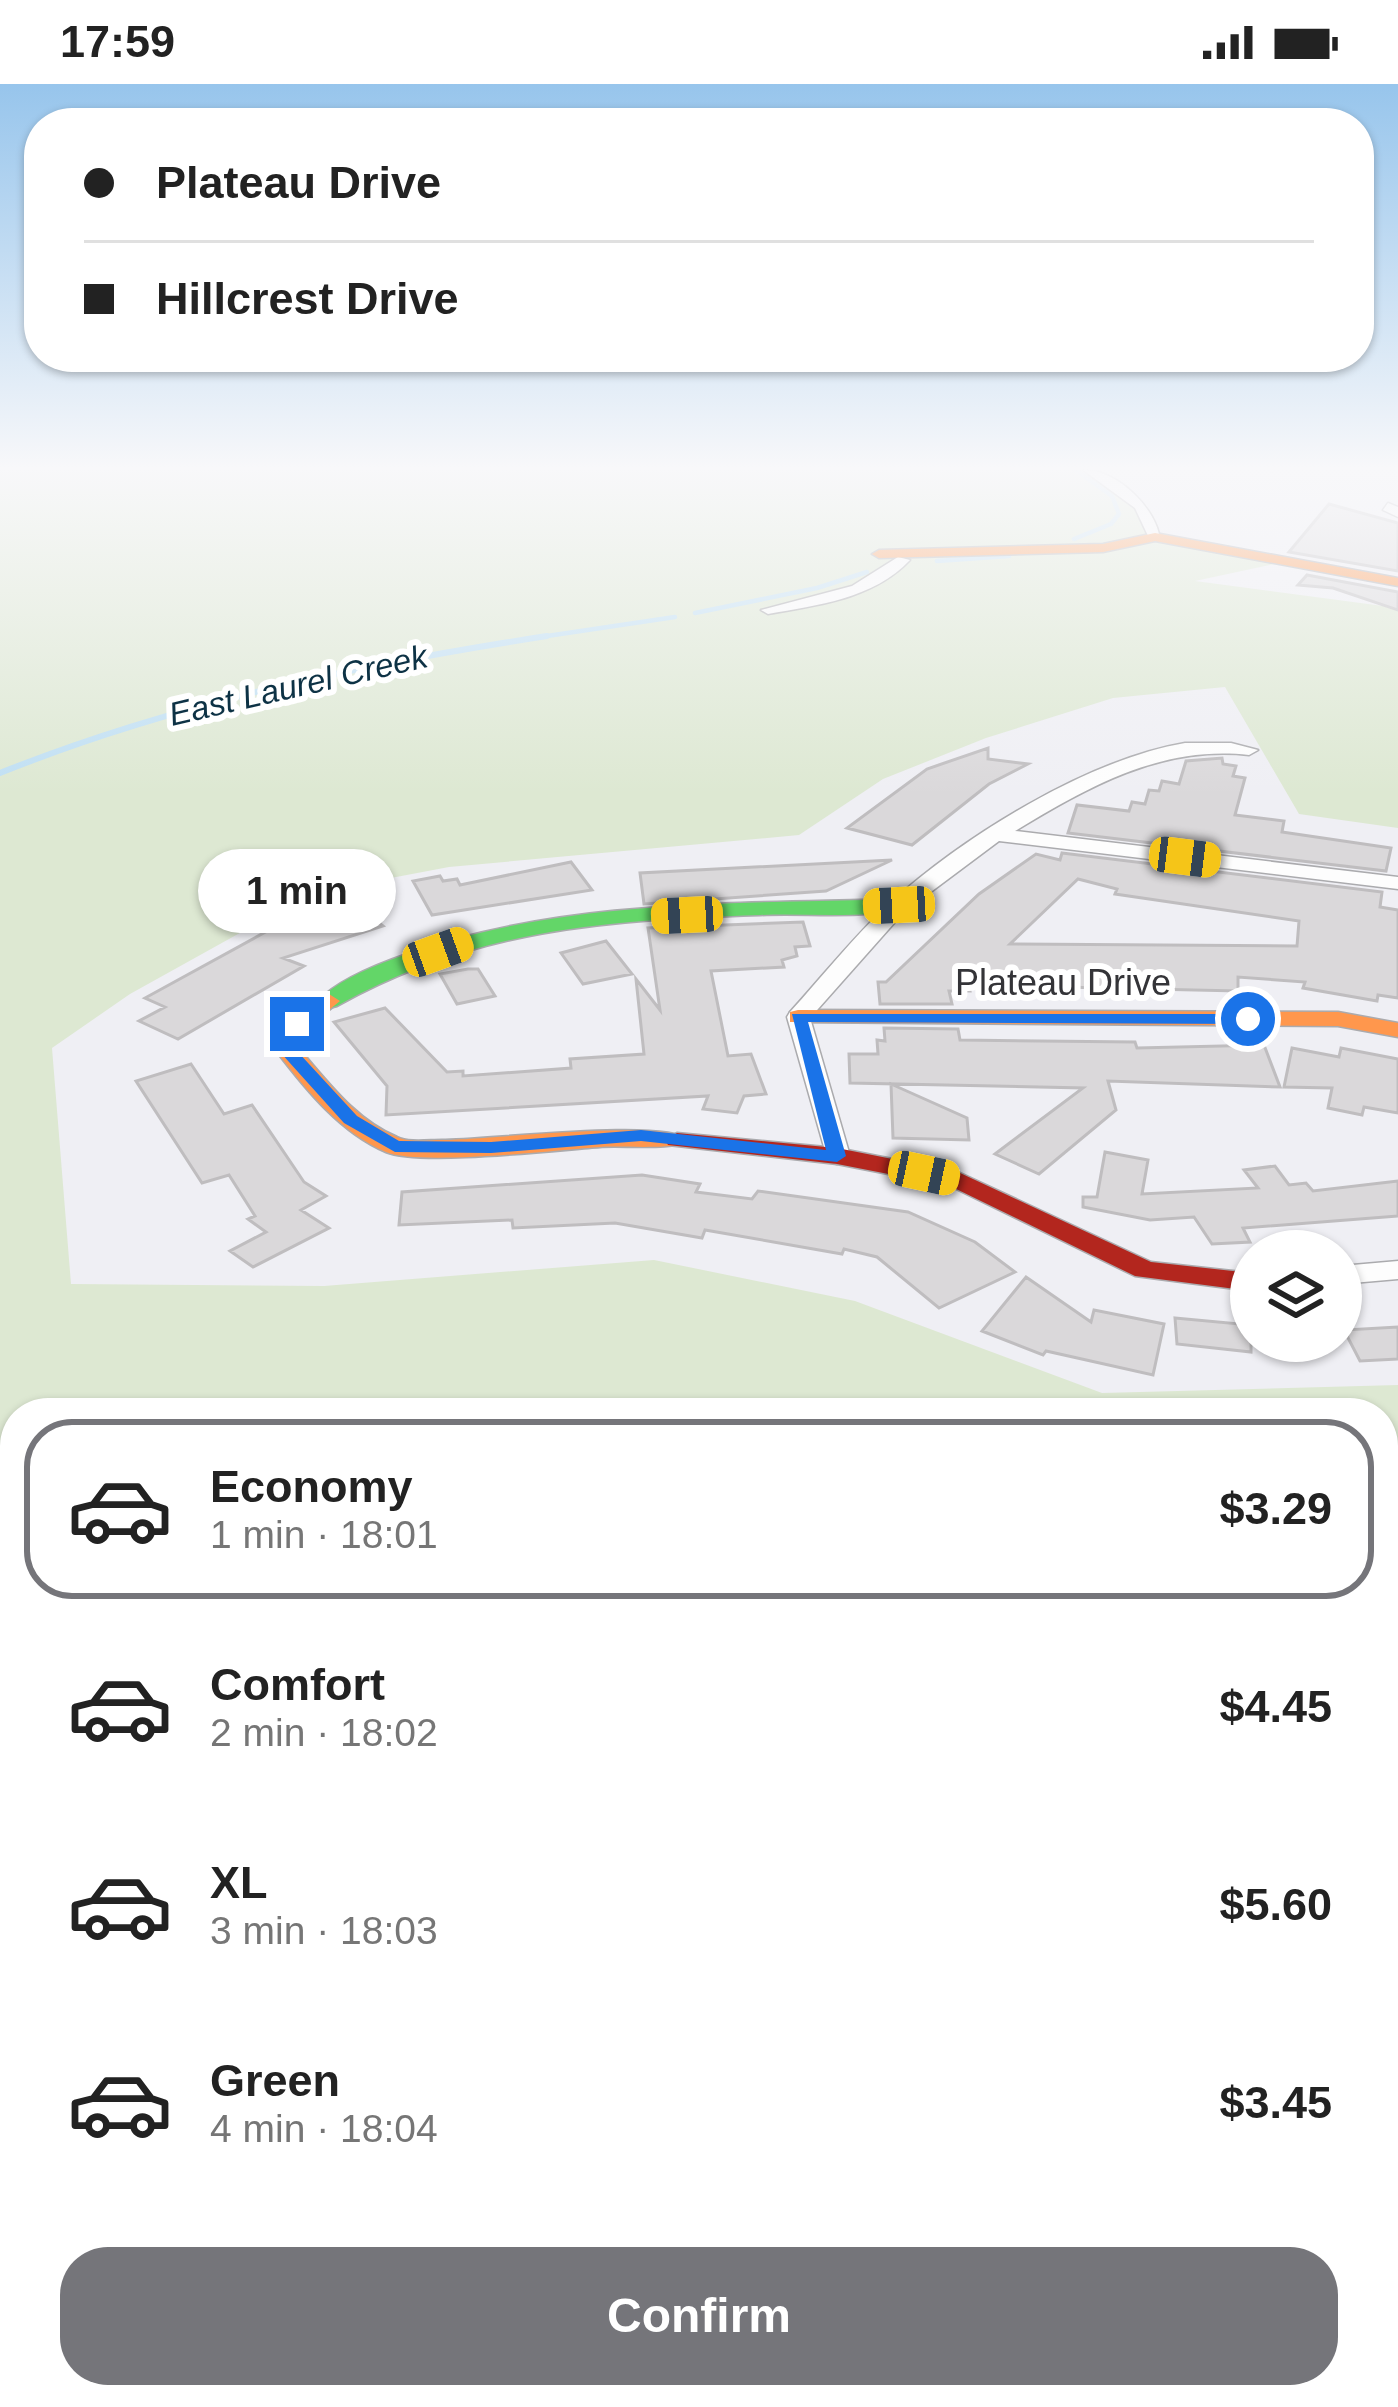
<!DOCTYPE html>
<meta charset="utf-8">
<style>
:root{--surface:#fff;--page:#f6f6f6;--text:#222;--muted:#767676;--line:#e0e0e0;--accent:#75757a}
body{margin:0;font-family:Helvetica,sans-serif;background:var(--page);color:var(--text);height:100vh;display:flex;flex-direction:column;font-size:45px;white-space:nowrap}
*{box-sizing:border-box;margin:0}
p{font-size:39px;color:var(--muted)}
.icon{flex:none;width:66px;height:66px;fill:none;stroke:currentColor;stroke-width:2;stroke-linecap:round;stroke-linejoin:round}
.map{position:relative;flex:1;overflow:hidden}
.side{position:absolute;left:0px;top:1314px;width:1398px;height:1011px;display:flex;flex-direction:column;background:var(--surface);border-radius:48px 48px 0 0;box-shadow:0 3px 9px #0004}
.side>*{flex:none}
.banner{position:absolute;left:24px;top:24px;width:1350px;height:264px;border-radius:48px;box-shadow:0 3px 9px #0004;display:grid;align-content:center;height:264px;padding:0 60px;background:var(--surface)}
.controls{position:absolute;left:1230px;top:1146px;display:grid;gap:24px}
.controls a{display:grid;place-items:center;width:132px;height:132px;border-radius:50%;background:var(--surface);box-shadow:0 3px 9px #0004;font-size:60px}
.end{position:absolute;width:54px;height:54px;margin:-27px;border:15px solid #1a73e8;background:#fff;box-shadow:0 0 0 6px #fff}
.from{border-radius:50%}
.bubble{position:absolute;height:84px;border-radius:42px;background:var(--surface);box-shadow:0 3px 9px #0004;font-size:39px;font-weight:700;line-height:84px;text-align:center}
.car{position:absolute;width:36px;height:72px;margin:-36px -18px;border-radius:15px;box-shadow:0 0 9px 3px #0007;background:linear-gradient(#f5c518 24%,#345 0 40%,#f5c518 0 76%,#345 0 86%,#f5c518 0)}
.banner b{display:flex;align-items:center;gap:42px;height:114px;font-size:45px}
.banner b+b{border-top:3px solid var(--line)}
.banner i{width:30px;height:30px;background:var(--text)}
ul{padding:21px 0 0;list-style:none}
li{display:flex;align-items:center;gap:36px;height:180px;margin:0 24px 18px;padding:0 36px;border:6px solid transparent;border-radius:48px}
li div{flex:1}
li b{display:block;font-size:45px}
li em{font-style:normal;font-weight:700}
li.selected{border-color:var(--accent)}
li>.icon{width:108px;height:108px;stroke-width:1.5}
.action{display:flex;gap:24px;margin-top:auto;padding:24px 60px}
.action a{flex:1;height:138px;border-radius:48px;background:var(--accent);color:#fff;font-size:48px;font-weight:700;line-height:138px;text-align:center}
.status{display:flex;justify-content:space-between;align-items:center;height:84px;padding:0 60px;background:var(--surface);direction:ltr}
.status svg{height:33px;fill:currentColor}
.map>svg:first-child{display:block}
</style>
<div class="status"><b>17:59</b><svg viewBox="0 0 49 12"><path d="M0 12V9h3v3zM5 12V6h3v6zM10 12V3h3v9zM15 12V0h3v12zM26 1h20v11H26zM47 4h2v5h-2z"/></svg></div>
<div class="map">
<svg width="1398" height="2323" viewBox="0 0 1398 2323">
<rect width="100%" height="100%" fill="#efeff4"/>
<path fill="#dde8d2" d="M 0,386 L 1084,386 L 1146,422 L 1162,452 L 1289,477 L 1195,497 L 1398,524 L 1398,744 L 1299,730 L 1225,603 L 1113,614 L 986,654 L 883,695 L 799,751 L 449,783 L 375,797 L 285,824 L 130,910 L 52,964 L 71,1200 L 324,1202 L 654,1176 L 855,1217 L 1102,1309 L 1398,1301 L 1398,1459 L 1383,1470 L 1383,1329 L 15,1329 L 15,2310 L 863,2310 L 882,2323 L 0,2323 Z"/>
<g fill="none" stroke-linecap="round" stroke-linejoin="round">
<path stroke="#bfdff3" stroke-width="4.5" d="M 1074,455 L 1111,440 L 1119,430 L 1112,412 L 1076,386
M 937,477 L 1009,472
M 695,529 L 817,504 L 867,488
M 527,555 L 675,533"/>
<path stroke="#bfdff3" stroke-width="6" d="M 0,689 C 177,618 359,581 547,552"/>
</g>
<path fill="#dad8da" stroke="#bfbdbf" stroke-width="3" fill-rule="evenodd" d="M 1329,420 L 1398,439 L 1398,487 L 1289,468 Z
M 1307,491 L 1398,508 L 1398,526 L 1333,504 L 1298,501 Z
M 988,664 L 988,675 L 1028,680 L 989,700 L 912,761 L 847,744 L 927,685 Z
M 1222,674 L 1223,680 L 1236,682 L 1233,692 L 1245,694 L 1235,731 L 1284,737 L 1282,748 L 1391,764 L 1386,787 L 1068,749 L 1077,721 L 1129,727 L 1132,718 L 1145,720 L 1149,706 L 1159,707 L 1162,697 L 1179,700 L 1186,677 Z
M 1062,769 L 1382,808 L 1380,823 L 1398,826 L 1398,914 L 1378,911 L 1377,917 L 1303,904 L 1305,898 L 1238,893 L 1238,907 L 969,901 L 970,907 L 949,907 L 952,920 L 880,920 L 878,898 L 886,898 L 979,810 L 1036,770 L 1060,776 ZM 1078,795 L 1117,805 L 1115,810 L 1299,837 L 1297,862 L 1010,860 Z
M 892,776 L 826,807 L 644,820 L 640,789 Z
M 571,778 L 592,806 L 432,831 L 413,797 L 440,792 L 443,797 L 457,795 L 460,801 Z
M 359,823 L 383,842 L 283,874 L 304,882 L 178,955 L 139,937 L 165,923 L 145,914 L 291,834 L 299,842 Z
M 803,838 L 810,862 L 795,863 L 797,872 L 782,876 L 784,883 L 711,887 L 728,972 L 751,970 L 766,1010 L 744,1012 L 737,1029 L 703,1025 L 708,1012 L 386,1031 L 387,1002 L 334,938 L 385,924 L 447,988 L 463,987 L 463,992 L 571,984 L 570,975 L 644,970 L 636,895 L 660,926 L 648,844 Z
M 606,857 L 632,890 L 583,900 L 561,869 Z
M 468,885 L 478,885 L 495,912 L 457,920 L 440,890 Z
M 884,944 L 958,945 L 960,956 L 1135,958 L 1137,964 L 1264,961 L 1280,1003 L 1108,997 L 1116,1026 L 1039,1090 L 995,1070 L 1083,1004 L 850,999 L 849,970 L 878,970 L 877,956 L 885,957 Z
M 1292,964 L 1339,973 L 1341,964 L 1398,975 L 1398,1029 L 1364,1023 L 1362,1031 L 1328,1024 L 1332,1004 L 1284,1003 Z
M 191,980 L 224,1030 L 252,1021 L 304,1098 L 326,1112 L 301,1126 L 329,1144 L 253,1183 L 230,1167 L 266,1148 L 248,1135 L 255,1132 L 229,1091 L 202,1099 L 136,997 Z
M 891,1000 L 967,1034 L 969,1056 L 893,1054 Z
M 1105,1068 L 1148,1076 L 1142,1110 L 1258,1104 L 1244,1086 L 1275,1082 L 1289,1101 L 1306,1099 L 1313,1107 L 1398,1097 L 1398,1132 L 1243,1144 L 1250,1158 L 1212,1160 L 1194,1133 L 1150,1136 L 1083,1123 L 1083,1113 L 1097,1113 Z
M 642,1091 L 700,1100 L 696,1108 L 752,1115 L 758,1107 L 908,1128 L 975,1158 L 1015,1188 L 939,1224 L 877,1173 L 844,1165 L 842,1170 L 705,1146 L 702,1154 L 615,1139 L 513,1144 L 512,1136 L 399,1141 L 402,1108 Z
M 1026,1193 L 1091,1238 L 1094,1226 L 1164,1240 L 1153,1291 L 1046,1267 L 1043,1271 L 982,1247 Z
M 1175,1234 L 1251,1241 L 1251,1268 L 1177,1260 Z
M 1398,1243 L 1398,1275 L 1360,1277 L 1344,1246 Z"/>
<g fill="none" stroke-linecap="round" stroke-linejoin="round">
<g stroke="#ababae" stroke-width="3">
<path id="street" d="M 1083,386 C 1117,385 1157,425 1160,456 L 1150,456 L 1135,424 Z
M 1388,419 L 1398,423 L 1398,433 L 1383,426 Z
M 898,473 L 910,476 C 873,515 818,521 768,530 L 761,526 L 852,502 Z
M 1185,659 L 1231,659 L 1258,666 L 1249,671 C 1161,661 1088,703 1015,747 L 1398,793 L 1398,805 L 999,757 L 904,828 L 810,934 L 850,1072 L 837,1080 L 828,1077 L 787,933 L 790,928 C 823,892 853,853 889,820 C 963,753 1086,676 1185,659 Z
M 1398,1177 L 1398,1195 L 1341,1200 L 1341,1182 Z
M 1398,1806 L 1398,1849 L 1383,1855 L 1383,1812 Z
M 1224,2310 L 1276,2310 L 1282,2323 L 1229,2323 Z"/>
</g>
<g stroke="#ababae" stroke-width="3">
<path id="fast" d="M 899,815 L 909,821 L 906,825 C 860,835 807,829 760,831 C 606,836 474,845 337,922 L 329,924 L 318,917 C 339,895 378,880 407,870 C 564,815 734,820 899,815 Z"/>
</g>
<g stroke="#ababae" stroke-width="3">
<path id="slow" d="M 1155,449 L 1398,494 L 1398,502 L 1155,457 L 1103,468 L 879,474 L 872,470 L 879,466 L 1103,460 Z
M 329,910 L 340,917 L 308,943 L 301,967 C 329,999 356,1036 397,1053 C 409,1059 428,1056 442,1056 C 487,1056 666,1034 689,1056 C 678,1067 620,1061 600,1063 C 557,1066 419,1082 386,1068 C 341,1049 306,1006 277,968 L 289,935 Z
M 798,926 L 1338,928 L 1398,939 L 1398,953 L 1338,942 L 790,938 L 790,928 Z"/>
</g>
<g stroke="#ababae" stroke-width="3">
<path id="jam" d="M 677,1049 L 837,1064 L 958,1088 L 1151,1178 L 1251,1189 L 1251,1207 L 1135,1192 L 950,1102 L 837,1080 L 668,1061 L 665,1056 Z"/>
</g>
<use href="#street" fill="#fdfdfd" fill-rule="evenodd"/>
<use href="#fast" fill="#63d668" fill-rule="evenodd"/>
<use href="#slow" fill="#ff974d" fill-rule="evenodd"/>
<use href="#jam" fill="#b3261e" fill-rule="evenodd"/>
</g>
<linearGradient id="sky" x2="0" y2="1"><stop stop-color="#97c5ec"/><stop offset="0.54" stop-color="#f8f8fa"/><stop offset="1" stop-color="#f8f8fa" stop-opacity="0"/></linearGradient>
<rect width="1398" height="711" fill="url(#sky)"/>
<path fill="#1a73e8" d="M 792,930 L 1248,930 L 1256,935 L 1248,940 L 808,938 L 846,1072 L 837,1078 L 641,1057 L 491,1069 L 395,1068 L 344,1039 L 280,968 L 291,936 L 303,936 L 297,967 L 357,1032 L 399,1057 L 491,1058 L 641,1046 L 826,1066 Z"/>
<g text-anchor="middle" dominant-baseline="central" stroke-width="12" stroke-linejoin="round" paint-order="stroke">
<g font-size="33" font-style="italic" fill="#0d3245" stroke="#fff">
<text transform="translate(298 601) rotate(-13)">East Laurel Creek</text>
</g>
<g font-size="36" fill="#343438" stroke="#fff">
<text x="1063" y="898">Plateau Drive</text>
</g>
</g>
</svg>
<div class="controls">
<a><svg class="icon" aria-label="layers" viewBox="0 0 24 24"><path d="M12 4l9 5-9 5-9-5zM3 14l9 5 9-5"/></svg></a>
</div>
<i class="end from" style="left:1248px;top:935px"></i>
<i class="end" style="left:297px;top:940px"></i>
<div class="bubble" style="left:198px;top:765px;width:198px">1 min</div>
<i class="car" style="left:1185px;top:773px;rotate:97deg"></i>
<i class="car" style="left:899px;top:821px;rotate:267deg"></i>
<i class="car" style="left:687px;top:831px;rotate:267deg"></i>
<i class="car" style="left:438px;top:868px;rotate:70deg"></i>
<i class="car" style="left:924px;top:1089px;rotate:102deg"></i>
<div class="banner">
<b><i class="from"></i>Plateau Drive</b>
<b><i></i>Hillcrest Drive</b>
</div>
<section class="side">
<ul>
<li class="selected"><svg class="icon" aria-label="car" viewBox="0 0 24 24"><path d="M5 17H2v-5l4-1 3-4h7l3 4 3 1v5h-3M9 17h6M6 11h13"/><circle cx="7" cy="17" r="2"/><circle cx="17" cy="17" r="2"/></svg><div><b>Economy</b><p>1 min · 18:01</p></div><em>$3.29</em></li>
<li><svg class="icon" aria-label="car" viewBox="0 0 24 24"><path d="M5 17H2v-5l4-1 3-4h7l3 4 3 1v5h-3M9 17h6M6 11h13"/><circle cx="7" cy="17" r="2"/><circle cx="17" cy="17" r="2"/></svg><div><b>Comfort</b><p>2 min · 18:02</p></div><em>$4.45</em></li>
<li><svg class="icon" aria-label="car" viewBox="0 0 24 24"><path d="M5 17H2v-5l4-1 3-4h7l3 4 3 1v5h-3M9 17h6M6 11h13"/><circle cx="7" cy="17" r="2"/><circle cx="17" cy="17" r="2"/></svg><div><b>XL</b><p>3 min · 18:03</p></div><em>$5.60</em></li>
<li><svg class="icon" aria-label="car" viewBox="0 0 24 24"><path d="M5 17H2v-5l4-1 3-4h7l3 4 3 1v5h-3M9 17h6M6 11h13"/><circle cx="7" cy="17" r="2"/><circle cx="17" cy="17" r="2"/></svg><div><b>Green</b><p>4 min · 18:04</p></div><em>$3.45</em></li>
</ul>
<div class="action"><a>Confirm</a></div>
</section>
</div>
